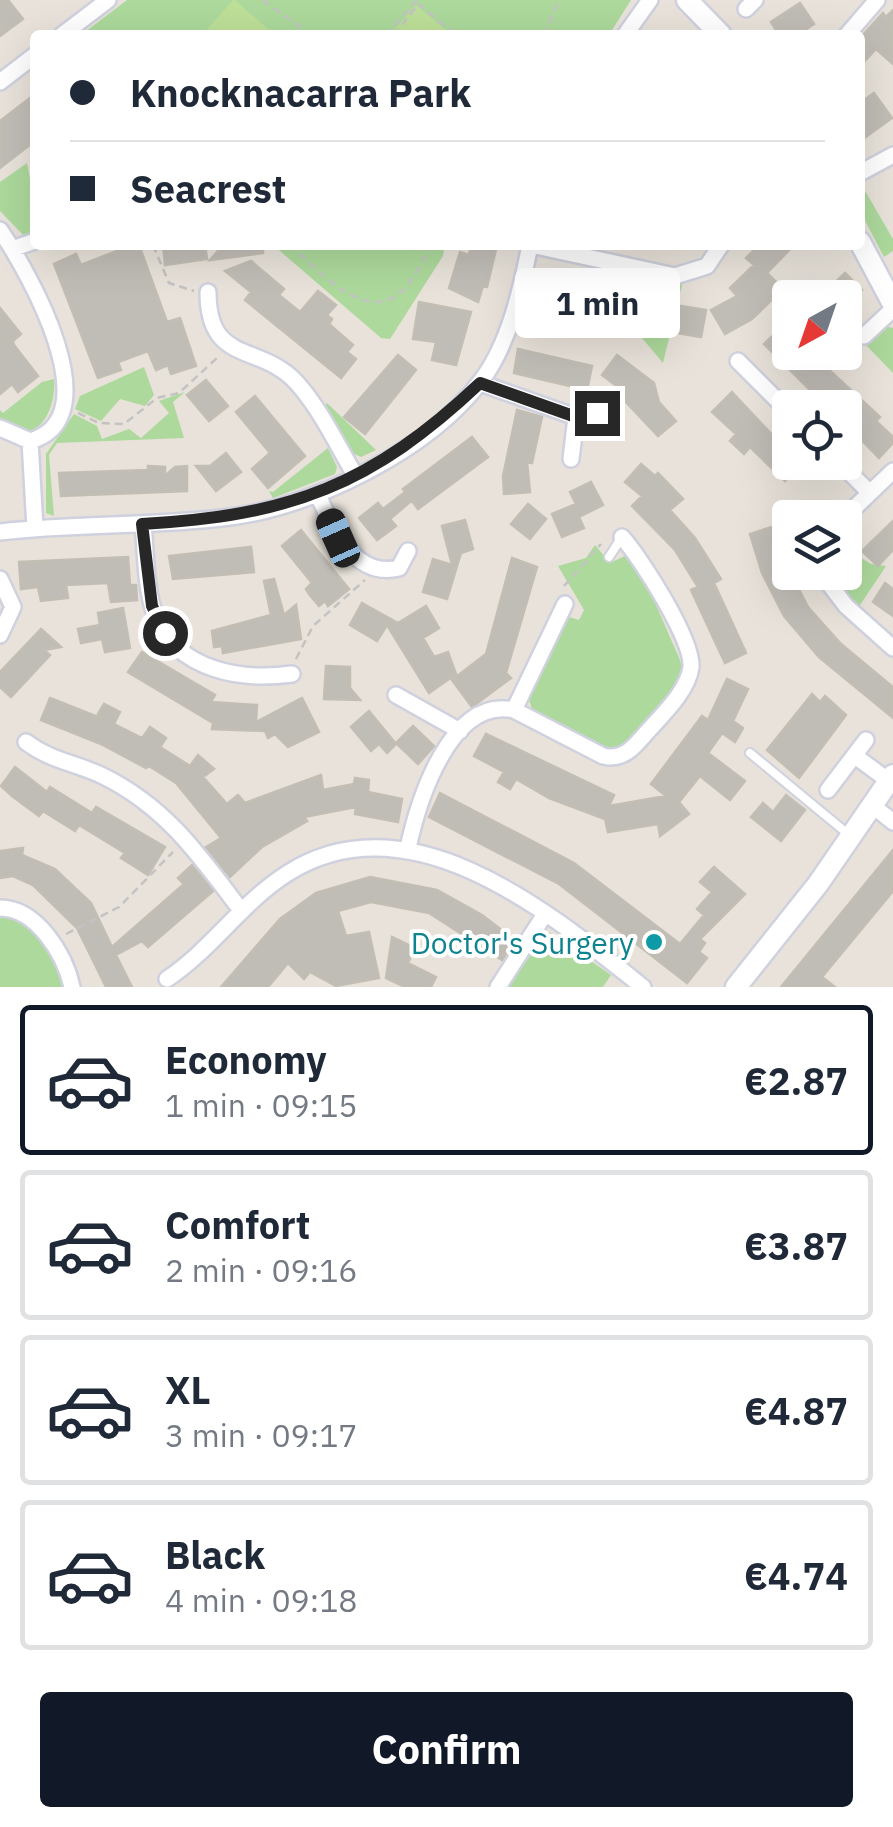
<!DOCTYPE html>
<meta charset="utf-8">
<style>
:root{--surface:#fff;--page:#f6f6f7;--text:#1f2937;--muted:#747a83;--line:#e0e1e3;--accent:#111827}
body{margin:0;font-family:"IBM Plex Sans",sans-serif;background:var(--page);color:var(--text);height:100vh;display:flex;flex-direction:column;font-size:38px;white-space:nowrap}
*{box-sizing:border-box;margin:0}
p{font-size:32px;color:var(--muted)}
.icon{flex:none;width:55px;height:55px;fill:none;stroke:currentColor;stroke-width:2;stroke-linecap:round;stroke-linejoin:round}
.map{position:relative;height:987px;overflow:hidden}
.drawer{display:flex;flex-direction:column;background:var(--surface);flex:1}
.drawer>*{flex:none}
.top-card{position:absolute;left:30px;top:30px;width:835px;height:220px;border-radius:10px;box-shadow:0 10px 40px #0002;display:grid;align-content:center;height:220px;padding:0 40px;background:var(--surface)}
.needle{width:65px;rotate:220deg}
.buttons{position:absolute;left:772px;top:280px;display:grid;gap:20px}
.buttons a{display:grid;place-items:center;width:90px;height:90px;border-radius:10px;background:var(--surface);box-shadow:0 10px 40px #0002;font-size:50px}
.end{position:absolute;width:45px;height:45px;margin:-22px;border:12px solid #272727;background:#fff;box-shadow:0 0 0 5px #fff}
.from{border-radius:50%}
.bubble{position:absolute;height:70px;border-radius:10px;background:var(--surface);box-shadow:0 10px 40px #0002;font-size:32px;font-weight:700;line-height:70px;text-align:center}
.car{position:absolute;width:30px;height:60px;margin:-30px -15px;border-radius:12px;box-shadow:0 0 8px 2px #0007;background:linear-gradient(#222 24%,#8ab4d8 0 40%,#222 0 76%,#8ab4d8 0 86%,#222 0)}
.top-card b{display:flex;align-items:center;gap:35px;height:95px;font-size:38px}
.top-card b+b{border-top:2px solid var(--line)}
.top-card i{width:25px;height:25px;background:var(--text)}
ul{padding:18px 0 0;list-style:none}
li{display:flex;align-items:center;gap:30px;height:150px;margin:0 20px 15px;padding:0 20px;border:5px solid var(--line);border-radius:10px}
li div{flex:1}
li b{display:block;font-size:38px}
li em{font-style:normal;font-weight:700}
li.current{border-color:var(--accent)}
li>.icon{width:90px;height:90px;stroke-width:1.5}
.cta{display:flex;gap:20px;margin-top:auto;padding:20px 40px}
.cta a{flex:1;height:115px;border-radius:10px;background:var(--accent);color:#fff;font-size:40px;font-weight:700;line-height:115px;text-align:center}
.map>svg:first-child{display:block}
</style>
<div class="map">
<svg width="893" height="987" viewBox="0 0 893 987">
<rect width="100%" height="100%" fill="#e8e2da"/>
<path fill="#add99c" d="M 127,0 L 631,0 L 609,35 L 81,35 Z
M 27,163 L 35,205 L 35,235 L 25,237 L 0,211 L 0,182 Z
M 860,182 L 893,239 L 893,251 L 884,257 L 860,211 Z
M 273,245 L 445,245 L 443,256 L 390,339 L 381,338 Z
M 606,270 L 653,281 L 683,281 L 663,363 L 642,338 L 590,330 L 599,311 Z
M 883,326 L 893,328 L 893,373 L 865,344 Z
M 144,367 L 154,395 L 145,406 L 120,399 L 101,421 L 75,409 L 80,396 Z
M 54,379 C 56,400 47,432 21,433 L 0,418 L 0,410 L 3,413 L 42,382 Z
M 185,392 L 173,402 L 184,438 L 57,443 L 49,455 L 54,516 L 46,513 L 46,454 L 74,414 L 97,426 L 102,439 L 129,429 L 141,438 L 169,413 L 159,401 Z
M 327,403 L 376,450 L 361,457 L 350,452 L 323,408 Z
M 328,448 L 337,467 L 335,474 L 273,498 L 269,491 L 273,492 Z
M 595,545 L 610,563 L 627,555 L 640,568 L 683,667 C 675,697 635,751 603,749 L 533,712 L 528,697 L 562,623 L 569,617 L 579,620 L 584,610 L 558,566 L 586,558 Z
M 845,548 L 871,564 L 886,566 L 858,608 L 830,573 L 845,572 Z
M 0,915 C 36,920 55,956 65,987 L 0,987 Z
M 549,932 L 611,975 L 603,987 L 506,987 Z"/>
<path fill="#bddf98" d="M 233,0 L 235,0 L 275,35 L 202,35 Z
M 416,5 L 417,6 L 452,35 L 390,35 Z"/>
<path fill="#c0bcb6" stroke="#c3beb4" stroke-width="2.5" d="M 0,0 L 8,0 L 23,19 L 0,36 Z
M 800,3 L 814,24 L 798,35 L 779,35 L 771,22 Z
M 893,10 L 893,64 L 876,49 L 860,66 L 860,45 L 866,39 L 862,36 L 883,13 L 886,17 Z
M 874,93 L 892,118 L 860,141 L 860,103 Z
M 35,94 L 35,141 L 0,168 L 0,121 Z
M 132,245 L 139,245 L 167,322 L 180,318 L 196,366 L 171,374 L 168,365 L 156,370 L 148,351 L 118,362 L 121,370 L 98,378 L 54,264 L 76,254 L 81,265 Z
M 163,245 L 205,245 L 207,259 L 165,265 Z
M 223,245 L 263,245 L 263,253 L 210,260 Z
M 471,245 L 497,245 L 487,287 L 483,286 L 478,302 L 449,288 L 460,252 L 469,255 Z
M 759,245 L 794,245 L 767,273 L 783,289 L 752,319 L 725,334 L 711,310 L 737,296 L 730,288 L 754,265 L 746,258 Z
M 251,261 L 284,289 L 279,295 L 300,312 L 318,291 L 336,305 L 327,315 L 332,319 L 329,324 L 353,345 L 347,352 L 356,359 L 341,378 L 245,300 L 251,292 L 225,271 Z
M 845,273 L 862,290 L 845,307 L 845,298 L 819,298 Z
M 552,278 L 600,287 L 595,312 L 547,303 Z
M 419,302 L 471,312 L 456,365 L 432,360 L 436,342 L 413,339 Z
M 681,306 L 706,310 L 701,337 L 677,333 Z
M 0,308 L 21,334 L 13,341 L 14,345 L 38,376 L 18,392 L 12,384 L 0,394 Z
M 782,327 L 790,336 L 790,352 L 822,352 L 833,363 L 827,368 L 880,417 L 876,421 L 893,437 L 893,443 L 879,458 L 845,423 L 845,408 L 828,408 L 764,344 Z
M 518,349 L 592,366 L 587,390 L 514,373 Z
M 398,355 L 416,370 L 365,434 L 344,417 Z
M 617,355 L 654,383 L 659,402 L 676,421 L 658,436 L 621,397 L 626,393 L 602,375 Z
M 206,380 L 228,406 L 209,421 L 187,395 Z
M 732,392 L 790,454 L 790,462 L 802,462 L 785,481 L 750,447 L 744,454 L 730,441 L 736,434 L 712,412 Z
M 255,396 L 305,456 L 268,488 L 252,469 L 270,453 L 236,412 Z
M 517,410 L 542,417 L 532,463 L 527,462 L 530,492 L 504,494 L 503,476 Z
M 472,437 L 488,457 L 418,509 L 403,489 Z
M 226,453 L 241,472 L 216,491 L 196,466 L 210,466 Z
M 641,464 L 655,476 L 658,473 L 683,499 L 670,510 L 695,538 L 721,579 L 714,583 L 746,653 L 725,663 L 691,590 L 698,587 L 675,550 L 632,506 L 642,496 L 625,482 Z
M 148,466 L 165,467 L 165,476 L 175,467 L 187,466 L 187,491 L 61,496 L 59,473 L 148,470 Z
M 591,482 L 603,505 L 579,517 L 584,528 L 562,537 L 552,514 L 576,504 L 570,492 Z
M 404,493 L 411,501 L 390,519 L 396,526 L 377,540 L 359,518 L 378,503 L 383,509 Z
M 528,504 L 546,519 L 530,539 L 511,524 Z
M 465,520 L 473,549 L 461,553 L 447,599 L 423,592 L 433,559 L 452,565 L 442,526 Z
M 893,521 L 893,550 L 878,566 L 862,551 Z
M 775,526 L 788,568 L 808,607 L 841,644 L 893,687 L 893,718 L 819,657 L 784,616 L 762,573 L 750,534 Z
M 301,530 L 349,589 L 328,606 L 325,601 L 319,606 L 309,594 L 306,589 L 312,583 L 282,546 Z
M 251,547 L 254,572 L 173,579 L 169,556 Z
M 128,557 L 130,585 L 136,585 L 137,600 L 111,602 L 108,583 L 66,585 L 68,598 L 41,601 L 38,587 L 21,589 L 19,562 Z
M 512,558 L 537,567 L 506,673 L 511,678 L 472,707 L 452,680 L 486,654 Z
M 274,579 L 284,615 L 296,605 L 301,639 L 223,653 L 222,646 L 214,647 L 212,631 L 271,615 L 264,581 Z
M 885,583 L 893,589 L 893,616 L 873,602 Z
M 362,603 L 398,623 L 426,606 L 439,628 L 423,638 L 434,657 L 448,652 L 456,674 L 429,693 L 387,625 L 377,641 L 350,625 Z
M 123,608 L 130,648 L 105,652 L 102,639 L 81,643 L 78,629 L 100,625 L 98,613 Z
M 41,629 L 61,647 L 44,650 L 50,655 L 11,697 L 0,687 L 0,672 Z
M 142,652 L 215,695 L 211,702 L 257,705 L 256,722 L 302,698 L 319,732 L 288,747 L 275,734 L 268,738 L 265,731 L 212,729 L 213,723 L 128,672 Z
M 326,666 L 350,667 L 350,688 L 360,700 L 324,699 Z
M 727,679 L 748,689 L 733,721 L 743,728 L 735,742 L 722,733 L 708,753 L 745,781 L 730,800 L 700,776 L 679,802 L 689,814 L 660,836 L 658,824 L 608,832 L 605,819 L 549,798 L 516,779 L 510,789 L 498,782 L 504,772 L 474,756 L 486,734 L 614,795 L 609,806 L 666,796 L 651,784 L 702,716 L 708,720 Z
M 812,694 L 820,702 L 825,696 L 846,715 L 799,778 L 767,750 Z
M 50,698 L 103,719 L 98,714 L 104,704 L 120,712 L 114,724 L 142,738 L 150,727 L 166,738 L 160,747 L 190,766 L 198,755 L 214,769 L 203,777 L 227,804 L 238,795 L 245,803 L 321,775 L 323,790 L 354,784 L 355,778 L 369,780 L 368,792 L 402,799 L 398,822 L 355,814 L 356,807 L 304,817 L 307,821 L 262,847 L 230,877 L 206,847 L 221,838 L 176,783 L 149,766 L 146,768 L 101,744 L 41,720 Z
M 369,711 L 396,744 L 387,753 L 379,744 L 371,751 L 351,727 Z
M 413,726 L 434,746 L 418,764 L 396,743 Z
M 15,767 L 47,792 L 50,787 L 92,813 L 96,807 L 165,847 L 148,875 L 121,858 L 125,853 L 79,825 L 75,831 L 43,811 L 39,816 L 12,796 L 1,786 Z
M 440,793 L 574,863 L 680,944 L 704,915 L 697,909 L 712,892 L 700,882 L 714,867 L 745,894 L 700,939 L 705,943 L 699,952 L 707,958 L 687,983 L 559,884 L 429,817 Z
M 786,795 L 805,810 L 781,841 L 751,817 L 763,803 L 773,812 Z
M 23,848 L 22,855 L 55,869 L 91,903 L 112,947 L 184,884 L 178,878 L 192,865 L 213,891 L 148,947 L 142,941 L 116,955 L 132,987 L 106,987 L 77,928 L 33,885 L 13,876 L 0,878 L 0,851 Z
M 893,850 L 893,891 L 822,977 L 835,987 L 781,987 Z
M 370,877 L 437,890 L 482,915 L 515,940 L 502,960 L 429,913 L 371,902 L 338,911 L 346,936 L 369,932 L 379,978 L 336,986 L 310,972 L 304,979 L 288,963 L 268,987 L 221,987 L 280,919 L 316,893 Z
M 392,937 L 415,948 L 408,963 L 436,977 L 431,987 L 405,987 L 386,978 Z"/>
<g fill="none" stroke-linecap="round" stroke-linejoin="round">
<g stroke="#cfd1de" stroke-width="12">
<path id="service" d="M 609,557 L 622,537
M 750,753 L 848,834"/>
</g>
<g stroke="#cfd1de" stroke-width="20">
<path id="minor" d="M 746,9 L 755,0
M 62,35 L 108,0
M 625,35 L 650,0
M 847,35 L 877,0
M 0,82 L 35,55
M 860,173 L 893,155
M 0,230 C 28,271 112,418 30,441 L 35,528
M 531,245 L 675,276 L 707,266 L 721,245
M 12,249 L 35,241
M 208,292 C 208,366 260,342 297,383 C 321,410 337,445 355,475
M 864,336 L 893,309
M 738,361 L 790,413
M 480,383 L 576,417 L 597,413
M 0,428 L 30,441
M 571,459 L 576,417
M 839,462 L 870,493
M 318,495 C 333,528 354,579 399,568 L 408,551
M 848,514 L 893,471
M 143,524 C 146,553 145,590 156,617 C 178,671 242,681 292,674
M 0,532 C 76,523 153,527 230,517 C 314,507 429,450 481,381 C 509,344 521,290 530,245
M 820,572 L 846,606 L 893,648
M 0,579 L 13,607 L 0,635
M 396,695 L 460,731
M 514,710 L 565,604
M 26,742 C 51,761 76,763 103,776 C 166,807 199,855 240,909
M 855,756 L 889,781
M 828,790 L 866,740
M 872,805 L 893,822
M 408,848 C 418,802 450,696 514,710 L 603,756 C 624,761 635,746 647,732 C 662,715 688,691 691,667 C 693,640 641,558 622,537
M 0,908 C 37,908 65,955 72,987
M 167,979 C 212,949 242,902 288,873 C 410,796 550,913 643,987
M 498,987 L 545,914"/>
</g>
<g stroke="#cfd1de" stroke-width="25">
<path id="tertiary" d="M 687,0 L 721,35
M 860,242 L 893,304
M 736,987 L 818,884 L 893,775"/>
</g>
<path stroke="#c3c3c3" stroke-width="2.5" stroke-dasharray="8 5" stroke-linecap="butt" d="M 263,0 L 311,35
M 418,4 L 456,35
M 386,35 L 417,0
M 394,35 L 417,6
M 544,35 L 559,0
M 153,245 L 169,283 L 194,291
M 290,245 C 317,268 365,326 402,291 C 414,279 423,260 432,245
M 78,413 L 99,423 L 124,424 L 157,398 L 179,393 L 218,357
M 564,586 L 601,544
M 296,659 L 313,626 L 365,580
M 66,934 L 119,907 L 173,852"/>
<use href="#service" stroke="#fff" stroke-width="8"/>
<use href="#minor" stroke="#fff" stroke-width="15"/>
<use href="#tertiary" stroke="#fff" stroke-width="20"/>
</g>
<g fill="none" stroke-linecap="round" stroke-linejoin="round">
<path stroke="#272727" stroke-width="12" d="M 165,633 L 152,606 L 142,524 C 290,516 372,485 480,383 L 576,417 L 597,413"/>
</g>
<circle fill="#0f9aa8" stroke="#fff" stroke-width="4" cx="654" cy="942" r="10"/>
<g text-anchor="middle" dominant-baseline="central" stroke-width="8" stroke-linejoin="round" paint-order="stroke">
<g font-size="30" fill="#0d838f" stroke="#fff" text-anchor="end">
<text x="634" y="942">Doctor's Surgery</text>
</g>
</g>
</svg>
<div class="buttons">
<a><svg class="needle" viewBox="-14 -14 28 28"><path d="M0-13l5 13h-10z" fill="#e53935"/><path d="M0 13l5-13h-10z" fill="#747a83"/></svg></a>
<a><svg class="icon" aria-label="locate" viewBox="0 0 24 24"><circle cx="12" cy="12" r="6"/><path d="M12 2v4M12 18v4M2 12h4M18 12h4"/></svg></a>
<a><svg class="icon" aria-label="layers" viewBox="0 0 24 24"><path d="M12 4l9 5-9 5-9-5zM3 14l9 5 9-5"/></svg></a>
</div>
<i class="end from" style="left:165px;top:633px"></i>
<i class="end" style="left:597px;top:413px"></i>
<div class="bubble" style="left:515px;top:268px;width:165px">1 min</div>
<i class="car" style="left:338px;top:538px;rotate:336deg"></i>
<div class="top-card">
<b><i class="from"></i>Knocknacarra Park</b>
<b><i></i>Seacrest</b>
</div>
</div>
<section class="drawer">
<ul>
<li class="current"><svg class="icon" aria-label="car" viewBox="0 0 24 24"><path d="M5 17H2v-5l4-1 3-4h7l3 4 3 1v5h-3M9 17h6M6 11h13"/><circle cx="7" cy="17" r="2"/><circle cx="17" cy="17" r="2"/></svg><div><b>Economy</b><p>1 min · 09:15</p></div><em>€2.87</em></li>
<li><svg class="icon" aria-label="car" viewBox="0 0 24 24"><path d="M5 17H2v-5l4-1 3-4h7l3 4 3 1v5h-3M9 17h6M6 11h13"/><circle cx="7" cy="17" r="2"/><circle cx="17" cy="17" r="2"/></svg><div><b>Comfort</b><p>2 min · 09:16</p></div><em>€3.87</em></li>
<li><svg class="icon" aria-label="car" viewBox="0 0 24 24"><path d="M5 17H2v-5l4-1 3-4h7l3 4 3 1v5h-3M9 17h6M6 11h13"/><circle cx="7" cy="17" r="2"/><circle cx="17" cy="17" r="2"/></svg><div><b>XL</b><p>3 min · 09:17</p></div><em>€4.87</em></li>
<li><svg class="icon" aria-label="car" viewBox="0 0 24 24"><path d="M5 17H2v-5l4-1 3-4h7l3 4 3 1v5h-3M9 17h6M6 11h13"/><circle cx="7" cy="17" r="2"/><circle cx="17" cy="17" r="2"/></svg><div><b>Black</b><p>4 min · 09:18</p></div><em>€4.74</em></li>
</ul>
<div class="cta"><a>Confirm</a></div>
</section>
